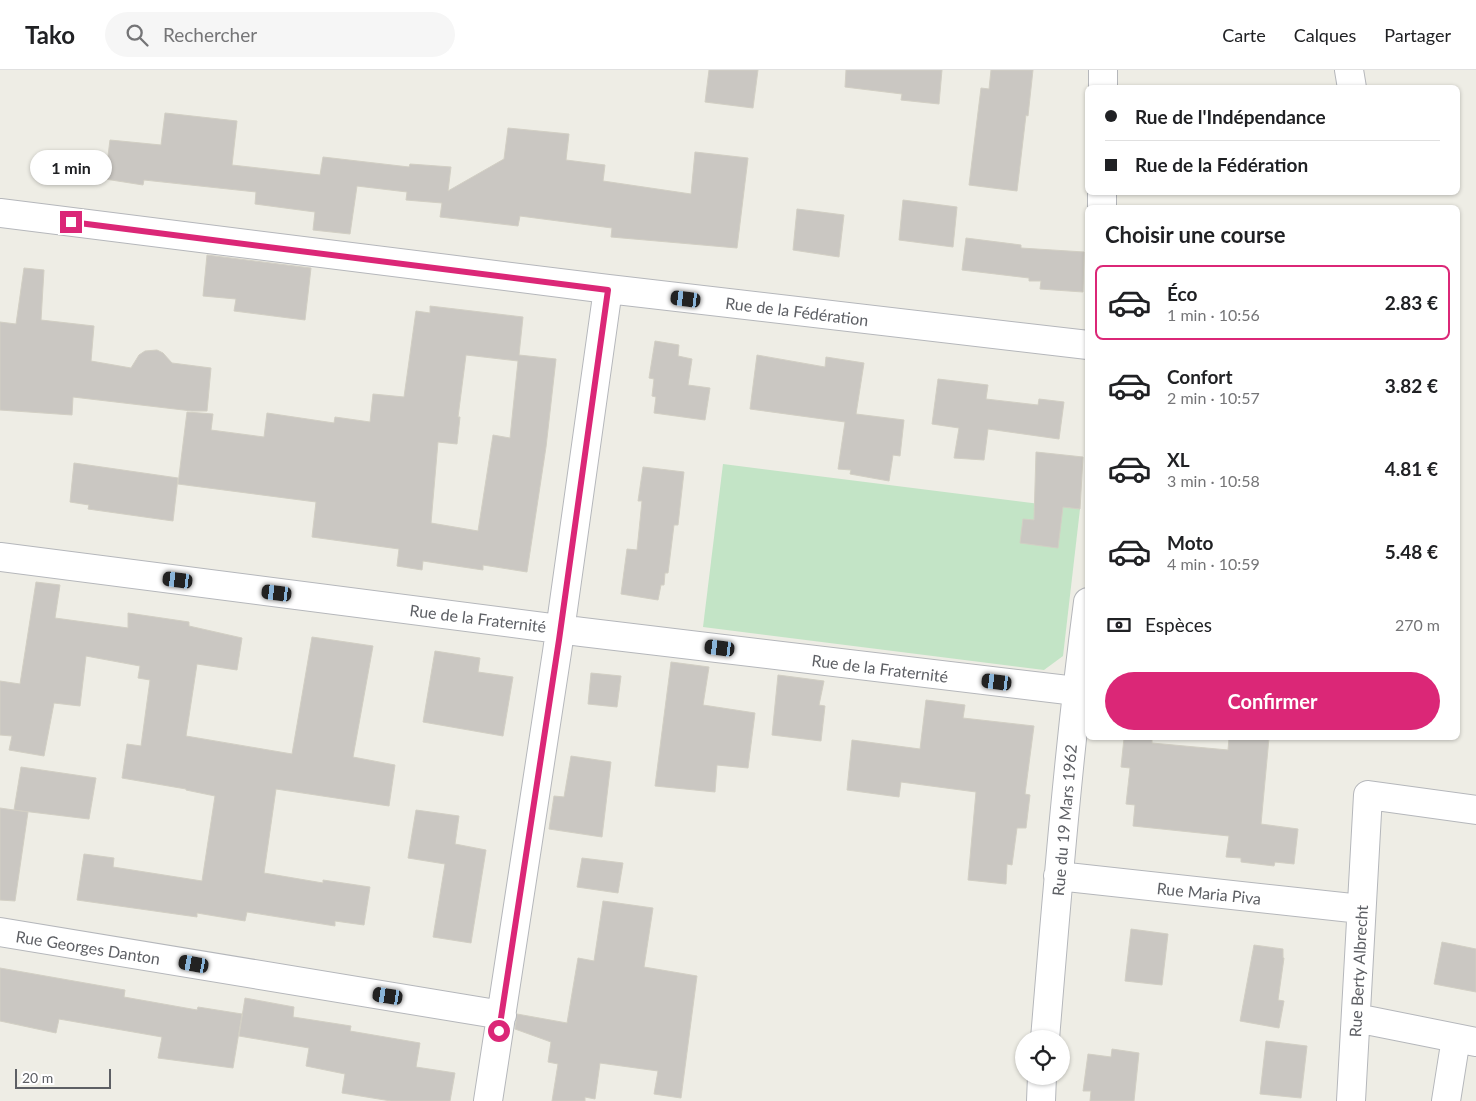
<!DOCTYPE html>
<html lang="fr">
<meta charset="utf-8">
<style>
:root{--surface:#fff;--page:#f6f6f6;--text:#202124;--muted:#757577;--line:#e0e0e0;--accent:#db2777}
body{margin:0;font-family:Lato,sans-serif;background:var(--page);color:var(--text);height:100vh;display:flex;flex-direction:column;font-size:19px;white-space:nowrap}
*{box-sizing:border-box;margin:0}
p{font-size:16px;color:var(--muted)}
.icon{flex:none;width:28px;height:28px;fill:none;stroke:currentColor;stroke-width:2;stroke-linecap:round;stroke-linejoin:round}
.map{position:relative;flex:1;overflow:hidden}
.drawer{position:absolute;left:1085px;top:135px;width:375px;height:535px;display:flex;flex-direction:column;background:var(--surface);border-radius:8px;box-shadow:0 1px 4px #0004}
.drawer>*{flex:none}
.guide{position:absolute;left:1085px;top:15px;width:375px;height:110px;border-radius:8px;box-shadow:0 1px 4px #0004;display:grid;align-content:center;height:110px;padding:0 20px;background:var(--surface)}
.buttons{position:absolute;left:1015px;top:960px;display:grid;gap:10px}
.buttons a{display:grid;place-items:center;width:55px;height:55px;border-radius:50%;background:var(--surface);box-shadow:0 1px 4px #0004;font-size:25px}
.scale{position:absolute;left:15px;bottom:12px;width:96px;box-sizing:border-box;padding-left:5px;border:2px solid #5d5f64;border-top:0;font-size:14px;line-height:18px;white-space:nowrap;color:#5d5f64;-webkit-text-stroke:4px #fff;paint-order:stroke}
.end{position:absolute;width:22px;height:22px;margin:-11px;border:6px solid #db2777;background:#fff;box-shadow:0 0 0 2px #fff}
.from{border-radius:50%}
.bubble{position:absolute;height:35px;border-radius:18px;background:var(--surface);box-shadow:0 1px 4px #0004;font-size:16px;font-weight:700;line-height:35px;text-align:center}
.car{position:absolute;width:15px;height:30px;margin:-15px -8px;border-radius:6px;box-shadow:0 0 4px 1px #0007;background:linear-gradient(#222 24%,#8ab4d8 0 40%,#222 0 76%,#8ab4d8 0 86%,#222 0)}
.guide b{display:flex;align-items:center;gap:18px;height:48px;font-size:19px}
.guide b+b{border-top:1px solid var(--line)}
.guide i{width:12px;height:12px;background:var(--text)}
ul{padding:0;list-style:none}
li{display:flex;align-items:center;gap:15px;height:75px;margin:0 10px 8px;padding:0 10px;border:2px solid transparent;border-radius:8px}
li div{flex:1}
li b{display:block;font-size:19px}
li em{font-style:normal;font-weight:700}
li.active{border-color:var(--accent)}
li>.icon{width:45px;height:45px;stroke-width:1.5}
h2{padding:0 20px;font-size:22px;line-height:60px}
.pay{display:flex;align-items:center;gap:12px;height:55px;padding:0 20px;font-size:19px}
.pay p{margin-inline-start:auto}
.primary-button{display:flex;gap:10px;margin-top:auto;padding:10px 20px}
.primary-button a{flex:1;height:58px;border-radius:30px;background:var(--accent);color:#fff;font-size:20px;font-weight:700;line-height:58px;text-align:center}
header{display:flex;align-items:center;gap:30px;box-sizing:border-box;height:70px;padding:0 25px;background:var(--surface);border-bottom:1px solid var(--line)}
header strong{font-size:24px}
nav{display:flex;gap:28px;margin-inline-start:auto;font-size:18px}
.search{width:350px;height:45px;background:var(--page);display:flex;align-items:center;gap:12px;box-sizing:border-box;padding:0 18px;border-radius:28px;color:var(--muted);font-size:19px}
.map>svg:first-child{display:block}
</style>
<header>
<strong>Tako</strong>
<div class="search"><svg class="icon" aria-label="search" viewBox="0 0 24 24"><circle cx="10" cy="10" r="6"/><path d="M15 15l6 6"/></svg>Rechercher</div>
<nav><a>Carte</a><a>Calques</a><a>Partager</a></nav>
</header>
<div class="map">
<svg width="1476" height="1031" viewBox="0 0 1476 1031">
<rect width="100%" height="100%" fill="#eeede5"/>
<path fill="#c3e4c6" d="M 723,394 L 1080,439 L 1063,586 L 1044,600 L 703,557 Z"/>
<path fill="#cac7c2" stroke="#d2cfc4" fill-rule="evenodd" d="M 709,0 L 758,0 L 753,38 L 705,32 Z
M 846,0 L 942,0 L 939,34 L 901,30 L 902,24 L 845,17 Z
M 991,0 L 1033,0 L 1028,46 L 1026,45 L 1017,121 L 969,115 L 981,18 L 989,19 Z
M 165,43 L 237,51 L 232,95 L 320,105 L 323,87 L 409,97 L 410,94 L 451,97 L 448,121 L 504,89 L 508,58 L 569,64 L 566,90 L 605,95 L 603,111 L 691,124 L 695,82 L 748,88 L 737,178 L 611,167 L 612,158 L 520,146 L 518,156 L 440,147 L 442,133 L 406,130 L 407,122 L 357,116 L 350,164 L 313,160 L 315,142 L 255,134 L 256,122 L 144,110 L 143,115 L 105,109 L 110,70 L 161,75 Z
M 903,130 L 957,137 L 953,177 L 899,170 Z
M 797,139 L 844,145 L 839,187 L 793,180 Z
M 966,168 L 1021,175 L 1021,178 L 1084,182 L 1083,222 L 1040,219 L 1041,211 L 1029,211 L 1029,208 L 962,200 Z
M 207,185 L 311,198 L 305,250 L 234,241 L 236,229 L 203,226 Z
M 24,198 L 44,200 L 41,250 L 94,256 L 91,291 L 131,298 L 139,285 L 145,281 L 157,280 L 163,283 L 172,293 L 211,298 L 207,341 L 192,341 L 73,327 L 72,345 L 0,340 L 0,252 L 16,254 Z
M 430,236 L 523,247 L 519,285 L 556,289 L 546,377 L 527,502 L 483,495 L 483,500 L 423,491 L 422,500 L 397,496 L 399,479 L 312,467 L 316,432 L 178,414 L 187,342 L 213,344 L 211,360 L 264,367 L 267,343 L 334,353 L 335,347 L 370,352 L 373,324 L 404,327 L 416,241 L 430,243 ZM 466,285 L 518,291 L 510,368 L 493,365 L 478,461 L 431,453 L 438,372 L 457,374 L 460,347 L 458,347 Z
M 655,271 L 679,275 L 678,286 L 692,289 L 688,315 L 710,318 L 705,350 L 654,343 L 656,327 L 652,326 L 654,309 L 649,308 Z
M 757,285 L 825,297 L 826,287 L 864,293 L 856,344 L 904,350 L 900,386 L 893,385 L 889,411 L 850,404 L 851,400 L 838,399 L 845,352 L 750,339 Z
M 938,309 L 988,315 L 986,329 L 1038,335 L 1039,329 L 1064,332 L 1059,369 L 988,359 L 984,390 L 954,388 L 959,358 L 932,354 Z
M 1036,382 L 1083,387 L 1080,439 L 1063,437 L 1058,478 L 1020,473 L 1023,449 L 1034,450 Z
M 74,393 L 178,408 L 173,451 L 88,439 L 89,435 L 70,432 Z
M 643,397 L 684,402 L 678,455 L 674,455 L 668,503 L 665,503 L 664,515 L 661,515 L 658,530 L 621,524 L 627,479 L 637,480 L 642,431 L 638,431 Z
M 36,512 L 60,515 L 55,548 L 128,558 L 128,543 L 189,552 L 189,556 L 242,568 L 237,600 L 197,594 L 186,666 L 292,684 L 312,567 L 373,576 L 353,687 L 395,695 L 389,736 L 276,719 L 264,803 L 323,813 L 323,810 L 370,817 L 364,855 L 335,851 L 335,856 L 247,842 L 245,851 L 197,843 L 197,847 L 77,830 L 84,784 L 114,788 L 113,797 L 202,811 L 215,726 L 186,720 L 186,719 L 122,708 L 127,674 L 141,676 L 150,610 L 138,608 L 140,596 L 86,586 L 80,636 L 54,633 L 44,686 L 9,680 L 12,666 L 0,665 L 0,611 L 20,614 Z
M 435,581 L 480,588 L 478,602 L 513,607 L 503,666 L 423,652 Z
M 671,592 L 709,597 L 703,635 L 755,643 L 748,698 L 717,695 L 715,722 L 655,716 Z
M 591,603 L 621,606 L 617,637 L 588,634 Z
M 778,605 L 824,611 L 819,635 L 825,636 L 821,671 L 772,665 Z
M 926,630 L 965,635 L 963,648 L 1034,656 L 1025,724 L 1030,725 L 1026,758 L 1017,758 L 1012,795 L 1007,794 L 1006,814 L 968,810 L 976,722 L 901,712 L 899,727 L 847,720 L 852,670 L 920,679 Z
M 1124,668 L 1152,668 L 1152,673 L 1228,680 L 1229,668 L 1269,668 L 1261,754 L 1298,759 L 1294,794 L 1275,792 L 1274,796 L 1241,792 L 1241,788 L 1226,787 L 1229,766 L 1133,756 L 1135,735 L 1126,734 L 1130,698 L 1121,697 Z
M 571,686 L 611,692 L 602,767 L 549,759 L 554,726 L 564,727 Z
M 21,697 L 96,708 L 89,749 L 14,740 Z
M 0,738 L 28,742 L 15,831 L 0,830 Z
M 416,740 L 459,746 L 455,774 L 486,780 L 471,873 L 433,867 L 445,794 L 408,788 Z
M 582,788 L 623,793 L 618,823 L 577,817 Z
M 603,831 L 653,838 L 644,897 L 697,906 L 681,1028 L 654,1024 L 658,1001 L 600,993 L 595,1029 L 585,1027 L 585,1031 L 552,1031 L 558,994 L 548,992 L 551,972 L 515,959 L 517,944 L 567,953 L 578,888 L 594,891 Z
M 1131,859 L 1168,864 L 1162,915 L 1125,911 Z
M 1442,872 L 1476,879 L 1476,922 L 1434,914 Z
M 1254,875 L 1283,879 L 1283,888 L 1284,888 L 1278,930 L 1284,931 L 1279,958 L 1240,951 Z
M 0,898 L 125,920 L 124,927 L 197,940 L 198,937 L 242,944 L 233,998 L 158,988 L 162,967 L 59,949 L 56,963 L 0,951 Z
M 245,928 L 294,937 L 293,947 L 351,956 L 350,961 L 420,973 L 416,997 L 455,1003 L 450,1031 L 391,1031 L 342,1023 L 345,1004 L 306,996 L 309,978 L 239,966 Z
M 1266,971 L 1307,976 L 1301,1028 L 1260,1024 Z
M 1112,979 L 1139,983 L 1134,1031 L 1090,1031 L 1091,1021 L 1083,1021 L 1088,984 L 1111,987 Z"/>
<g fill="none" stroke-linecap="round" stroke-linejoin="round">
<g stroke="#b5b7bb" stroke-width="30">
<path id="minor" d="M 1349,0 L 1352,18
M 1103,18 L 1103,0
M 1102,138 L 1102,122
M 0,143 L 608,219 L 1088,275
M 0,487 L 582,562 L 1076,621
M 1058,806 L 1361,839
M 0,862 L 502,945
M 1356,948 L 1476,972
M 1045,969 C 1057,823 1069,677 1088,532
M 488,1031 L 557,582 L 608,219
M 1041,1031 L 1042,1006
M 1351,1031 L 1368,725 L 1476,740
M 1446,1031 L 1456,968"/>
</g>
<use href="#minor" stroke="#fff" stroke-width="28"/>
</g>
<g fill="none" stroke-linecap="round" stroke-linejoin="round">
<path stroke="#db2777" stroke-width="6" d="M 71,152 L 608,220 L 559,570 L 499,961"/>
</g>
<g text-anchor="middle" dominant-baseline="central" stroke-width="4.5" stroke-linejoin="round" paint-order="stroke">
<g font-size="16" fill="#5d5f64" stroke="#fff">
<text transform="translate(797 241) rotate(7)">Rue de la Fédération</text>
<text transform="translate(478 548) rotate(7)">Rue de la Fraternité</text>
<text transform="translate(880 598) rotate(7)">Rue de la Fraternité</text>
<text transform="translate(1064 750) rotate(-85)">Rue du 19 Mars 1962</text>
<text transform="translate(1209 823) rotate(6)">Rue Maria Piva</text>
<text transform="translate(88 877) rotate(9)">Rue Georges Danton</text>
<text transform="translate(1358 901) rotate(-87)">Rue Berty Albrecht</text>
</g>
</g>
</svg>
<div class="buttons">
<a><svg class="icon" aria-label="locate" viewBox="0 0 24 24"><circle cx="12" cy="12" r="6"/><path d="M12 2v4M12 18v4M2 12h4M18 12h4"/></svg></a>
</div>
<div class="scale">20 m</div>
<i class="end from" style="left:499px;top:961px"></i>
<i class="end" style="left:71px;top:152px"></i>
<div class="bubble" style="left:30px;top:80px;width:82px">1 min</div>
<i class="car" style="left:686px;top:229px;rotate:277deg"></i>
<i class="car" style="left:178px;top:510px;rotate:277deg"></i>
<i class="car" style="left:277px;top:523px;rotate:277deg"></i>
<i class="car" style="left:720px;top:578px;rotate:277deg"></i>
<i class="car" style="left:997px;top:612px;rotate:277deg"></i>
<i class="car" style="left:194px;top:894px;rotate:280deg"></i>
<i class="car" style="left:388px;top:926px;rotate:279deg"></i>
<div class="guide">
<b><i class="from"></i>Rue de l'Indépendance</b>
<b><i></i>Rue de la Fédération</b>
</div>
<section class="drawer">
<h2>Choisir une course</h2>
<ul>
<li class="active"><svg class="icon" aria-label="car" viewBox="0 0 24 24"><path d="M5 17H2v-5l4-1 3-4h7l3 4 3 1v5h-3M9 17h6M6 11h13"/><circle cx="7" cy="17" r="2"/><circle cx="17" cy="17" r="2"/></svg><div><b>Éco</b><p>1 min · 10:56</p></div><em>2.83 €</em></li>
<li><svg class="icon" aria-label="car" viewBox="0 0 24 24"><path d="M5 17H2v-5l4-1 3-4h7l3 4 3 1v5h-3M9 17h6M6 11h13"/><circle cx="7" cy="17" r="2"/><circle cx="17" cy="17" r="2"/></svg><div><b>Confort</b><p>2 min · 10:57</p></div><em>3.82 €</em></li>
<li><svg class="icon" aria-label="car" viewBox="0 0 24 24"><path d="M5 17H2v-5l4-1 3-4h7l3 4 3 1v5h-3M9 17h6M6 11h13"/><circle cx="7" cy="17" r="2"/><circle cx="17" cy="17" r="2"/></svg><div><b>XL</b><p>3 min · 10:58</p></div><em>4.81 €</em></li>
<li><svg class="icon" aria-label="car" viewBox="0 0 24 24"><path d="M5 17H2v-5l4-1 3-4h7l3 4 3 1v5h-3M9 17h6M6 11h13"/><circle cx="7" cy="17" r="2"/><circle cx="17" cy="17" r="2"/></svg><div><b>Moto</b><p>4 min · 10:59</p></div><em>5.48 €</em></li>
</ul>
<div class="pay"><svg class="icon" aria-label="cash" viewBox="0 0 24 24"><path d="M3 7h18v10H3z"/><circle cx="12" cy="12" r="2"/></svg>Espèces<p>270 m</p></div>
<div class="primary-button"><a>Confirmer</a></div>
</section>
</div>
